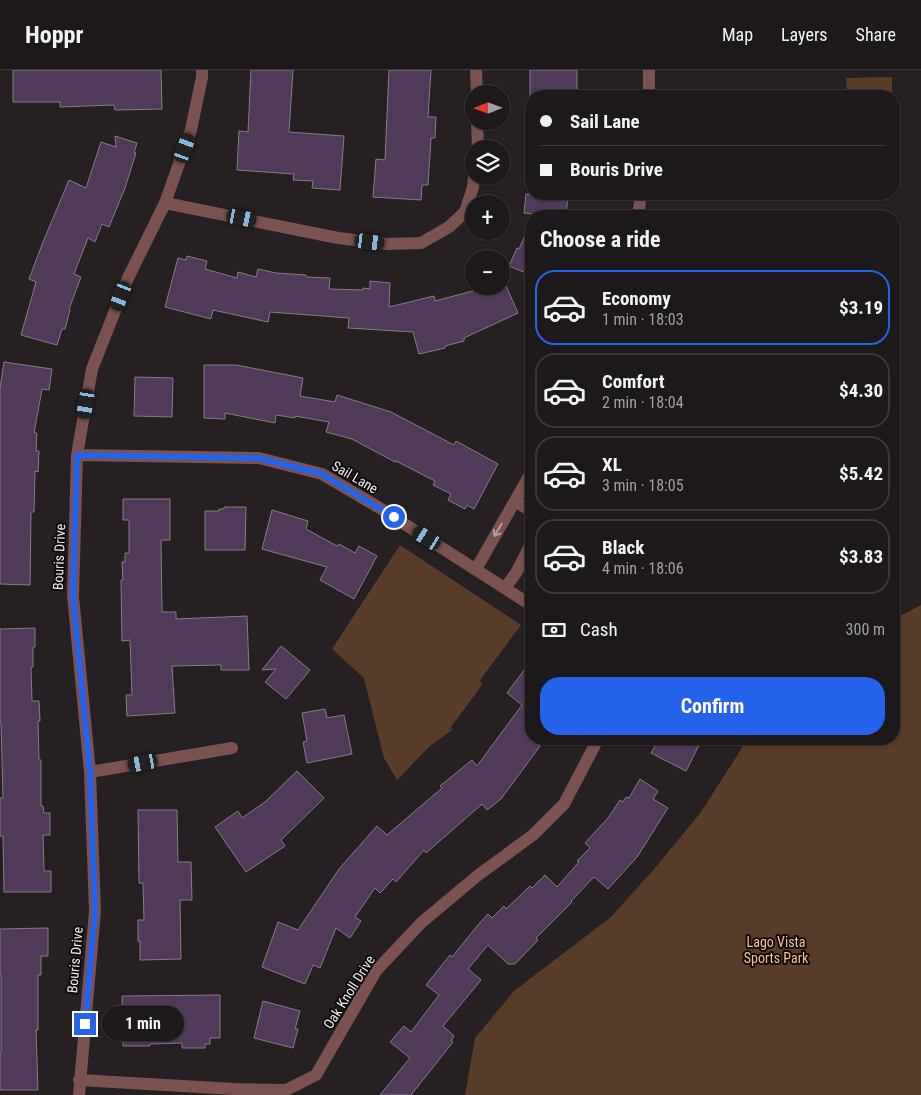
<!DOCTYPE html>
<meta charset="utf-8">
<style>
:root{--surface:#1d181a;--page:#252123;--text:#f1f3f6;--muted:#a0a0a2;--line:#3b3739;--accent:#2563eb}
body{margin:0;font-family:"Roboto Condensed",sans-serif;background:var(--page);color:var(--text);height:100vh;display:flex;flex-direction:column;font-size:19px;white-space:nowrap}
*{box-sizing:border-box;margin:0}
p{font-size:16px;color:var(--muted)}
.icon{flex:none;width:28px;height:28px;fill:none;stroke:currentColor;stroke-width:2;stroke-linecap:round;stroke-linejoin:round}
.map{position:relative;flex:1;overflow:hidden}
.sheet{position:absolute;left:525px;top:140px;width:375px;height:535px;display:flex;flex-direction:column;background:var(--surface);border-radius:20px;box-shadow:0 1px 4px #0004,0 0 0 1px var(--line)}
.sheet>*{flex:none}
.guide{position:absolute;left:525px;top:20px;width:375px;height:110px;border-radius:20px;box-shadow:0 1px 4px #0004,0 0 0 1px var(--line);display:grid;align-content:center;height:110px;padding:0 15px;background:var(--surface)}
.needle{width:32px;rotate:269deg}
.controls{position:absolute;left:465px;top:15px;display:grid;gap:10px}
.controls a{display:grid;place-items:center;width:45px;height:45px;border-radius:50%;background:var(--surface);box-shadow:0 1px 4px #0004,0 0 0 1px var(--line);font-size:25px}
.end{position:absolute;width:22px;height:22px;margin:-11px;border:6px solid #2563eb;background:#fff;box-shadow:0 0 0 2px #fff}
.from{border-radius:50%}
.bubble{position:absolute;height:35px;border-radius:18px;background:var(--surface);box-shadow:0 1px 4px #0004,0 0 0 1px var(--line);font-size:16px;font-weight:700;line-height:35px;text-align:center}
.car{position:absolute;width:15px;height:30px;margin:-15px -8px;border-radius:6px;box-shadow:0 0 4px 1px #0007;background:linear-gradient(#222 24%,#8ab4d8 0 40%,#222 0 76%,#8ab4d8 0 86%,#222 0)}
.guide b{display:flex;align-items:center;gap:18px;height:48px;font-size:19px}
.guide b+b{border-top:1px solid var(--line)}
.guide i{width:12px;height:12px;background:var(--text)}
ul{padding:0;list-style:none}
li{display:flex;align-items:center;gap:15px;height:75px;margin:0 10px 8px;padding:0 5px;border:2px solid var(--line);border-radius:20px}
li div{flex:1}
li b{display:block;font-size:19px}
li em{font-style:normal;font-weight:700}
li.active{border-color:var(--accent)}
li>.icon{width:45px;height:45px;stroke-width:1.5}
h2{padding:0 15px;font-size:22px;line-height:60px}
.pay{display:flex;align-items:center;gap:12px;height:55px;padding:0 15px;font-size:19px}
.pay p{margin-inline-start:auto}
.primary-button{display:flex;gap:10px;margin-top:auto;padding:10px 15px}
.primary-button a{flex:1;height:58px;border-radius:20px;background:var(--accent);color:#fff;font-size:20px;font-weight:700;line-height:58px;text-align:center}
header{display:flex;align-items:center;gap:30px;box-sizing:border-box;height:70px;padding:0 25px;background:var(--surface);border-bottom:1px solid var(--line)}
header strong{font-size:24px}
nav{display:flex;gap:28px;margin-inline-start:auto;font-size:18px}
.map>svg:first-child{display:block}
</style>
<header>
<strong>Hoppr</strong>
<nav><a>Map</a><a>Layers</a><a>Share</a></nav>
</header>
<div class="map">
<svg width="921" height="1025" viewBox="0 0 921 1025">
<rect width="100%" height="100%" fill="#272023"/>
<path fill="#593d28" d="M 892,7 L 892,26 L 847,26 L 846,8 Z
M 400,475 L 521,555 L 480,610 L 482,615 L 451,657 L 452,660 L 429,677 L 397,710 L 384,688 L 364,608 L 332,579 Z
M 921,535 L 921,1025 L 465,1025 L 475,968 L 514,921 L 611,847 L 656,797 L 701,742 L 740,681 L 746,669 L 894,669 L 894,549 Z"/>
<path fill="#51395a" stroke="#827d84" d="M 13,0 L 161,0 L 162,39 L 115,40 L 114,35 L 60,37 L 60,32 L 13,32 Z
M 251,0 L 293,0 L 289,62 L 344,66 L 340,120 L 312,118 L 313,111 L 293,110 L 294,104 L 237,100 L 239,61 L 248,62 Z
M 389,0 L 431,0 L 428,47 L 436,47 L 435,68 L 431,68 L 428,115 L 422,115 L 421,130 L 373,127 L 376,89 L 385,90 Z
M 530,0 L 577,0 L 577,26 L 530,26 Z
M 115,66 L 137,73 L 134,83 L 136,83 L 125,118 L 109,157 L 102,154 L 95,172 L 88,168 L 74,204 L 81,207 L 69,239 L 70,240 L 65,259 L 62,259 L 57,275 L 21,265 L 36,212 L 29,209 L 43,172 L 69,110 L 86,118 L 101,72 L 116,77 Z
M 526,124 L 568,124 L 566,146 L 551,146 L 524,143 Z
M 531,152 L 531,205 L 509,196 L 517,178 L 519,179 Z
M 187,186 L 207,191 L 205,199 L 237,208 L 238,202 L 256,207 L 258,199 L 276,203 L 306,205 L 306,207 L 330,208 L 329,219 L 363,220 L 363,218 L 370,219 L 370,211 L 390,213 L 389,237 L 434,226 L 435,231 L 480,219 L 478,216 L 506,216 L 518,243 L 464,268 L 464,271 L 445,276 L 445,278 L 419,284 L 413,262 L 348,258 L 349,248 L 270,242 L 268,252 L 213,240 L 211,249 L 165,237 L 178,188 L 186,190 Z
M 4,292 L 52,299 L 49,320 L 42,319 L 34,363 L 37,363 L 36,381 L 39,381 L 38,402 L 35,401 L 34,442 L 31,442 L 30,515 L 0,514 L 0,318 Z
M 204,295 L 236,295 L 303,308 L 300,326 L 335,332 L 337,325 L 391,342 L 454,375 L 456,371 L 498,394 L 474,439 L 467,435 L 465,439 L 448,430 L 451,424 L 433,415 L 435,411 L 396,391 L 395,392 L 352,369 L 326,362 L 329,352 L 295,346 L 295,348 L 276,345 L 275,353 L 225,343 L 225,349 L 204,348 Z
M 135,307 L 173,308 L 172,347 L 134,346 Z
M 123,429 L 170,429 L 170,470 L 161,470 L 162,542 L 176,542 L 176,549 L 247,546 L 249,600 L 221,600 L 221,595 L 172,596 L 175,643 L 127,646 L 126,625 L 132,625 L 130,570 L 122,571 L 121,510 L 123,510 L 122,492 L 125,492 L 125,483 L 129,483 L 129,450 L 123,450 Z
M 224,437 L 246,437 L 245,480 L 205,480 L 205,441 L 219,441 L 219,439 L 224,439 Z
M 272,440 L 308,451 L 306,459 L 337,476 L 339,474 L 355,483 L 359,476 L 377,486 L 354,529 L 320,510 L 327,497 L 262,479 Z
M 35,558 L 35,577 L 33,577 L 33,597 L 31,597 L 32,631 L 39,631 L 40,651 L 38,651 L 39,690 L 41,690 L 41,736 L 43,736 L 44,743 L 50,743 L 50,765 L 43,765 L 44,801 L 51,801 L 51,822 L 4,822 L 3,766 L 0,766 L 0,728 L 3,728 L 1,652 L 0,652 L 0,559 Z
M 281,576 L 310,600 L 286,629 L 265,612 L 276,599 L 262,600 Z
M 531,591 L 531,670 L 540,676 L 501,729 L 487,740 L 482,734 L 426,783 L 424,780 L 396,812 L 393,809 L 380,823 L 375,818 L 355,847 L 361,851 L 350,868 L 336,858 L 320,898 L 313,895 L 305,914 L 262,897 L 278,852 L 298,860 L 339,799 L 377,756 L 387,765 L 442,718 L 440,716 L 472,690 L 477,696 L 522,635 L 507,623 Z
M 325,639 L 327,648 L 344,645 L 352,684 L 307,693 L 303,672 L 307,671 L 302,643 Z
M 659,669 L 702,669 L 686,701 L 651,683 Z
M 297,701 L 324,728 L 281,770 L 285,776 L 246,802 L 215,757 L 238,741 L 242,748 L 265,732 Z
M 640,709 L 658,721 L 653,729 L 668,738 L 637,787 L 608,819 L 594,807 L 571,831 L 572,832 L 536,868 L 538,870 L 515,894 L 508,894 L 488,875 L 468,899 L 481,910 L 443,956 L 454,966 L 451,971 L 453,972 L 411,1025 L 380,1025 L 410,988 L 390,972 L 404,956 L 411,962 L 439,925 L 426,915 L 450,885 L 452,887 L 478,855 L 488,844 L 492,848 L 504,836 L 506,839 L 530,816 L 532,818 L 545,805 L 557,817 L 579,792 L 577,791 L 590,778 L 585,773 L 608,748 L 620,730 L 623,732 L 626,727 L 629,728 Z
M 138,740 L 177,740 L 178,792 L 191,792 L 192,830 L 180,830 L 181,889 L 140,890 L 140,871 L 138,871 L 138,850 L 144,850 L 143,813 L 139,813 Z
M 48,858 L 48,886 L 41,886 L 41,905 L 38,905 L 38,960 L 36,960 L 38,1020 L 0,1020 L 0,983 L 1,983 L 1,905 L 0,905 L 0,859 Z
M 220,925 L 220,968 L 210,968 L 210,974 L 205,974 L 205,978 L 182,978 L 182,973 L 150,974 L 150,976 L 123,976 L 122,926 Z
M 263,931 L 300,941 L 295,959 L 298,959 L 293,978 L 254,968 Z"/>
<g fill="none" stroke-linecap="round" stroke-linejoin="round">
<path stroke="#7b5250" stroke-width="12" d="M 476,0 L 477,24
M 649,0 L 649,26
M 477,51 L 478,79
M 165,133 L 338,168 L 387,174 L 421,173 L 449,157 L 465,142 L 473,117 L 474,106
M 638,146 L 641,124
M 77,385 L 259,388 L 322,404 L 378,437 L 531,535
M 515,431 L 531,441
M 476,499 L 531,403
M 505,518 L 516,503 L 531,474
M 90,702 L 232,678
M 79,1010 L 234,1019 L 286,1020 L 316,1005 L 376,901 L 421,853 L 477,806 L 533,765 L 564,734 L 598,669
M 79,1025 L 95,841 L 90,702 L 73,526 L 77,385 L 92,299 L 128,208 L 165,133 L 191,60 L 202,7 L 202,0"/>
</g>
<defs><path id="oneway-shaft" d="M-6 0H5M1.5-3L5.5 0L1.5 3" fill="none" stroke-width="1.6" stroke-linecap="round" stroke-linejoin="round" transform="scale(1.25)"/></defs>
<use stroke="#b59e9e" href="#oneway-shaft" transform="translate(498 460) rotate(121)"/>
<g fill="none" stroke-linecap="round" stroke-linejoin="round">
<path stroke="#2563eb" stroke-width="6" d="M 85,954 L 95,841 L 90,702 L 73,526 L 77,385 L 259,388 L 322,404 L 394,447"/>
</g>
<g text-anchor="middle" dominant-baseline="central" stroke-width="4" stroke-linejoin="round" paint-order="stroke">
<g font-size="14" fill="#efeaec" stroke="#0e0b0c">
<text transform="translate(355 407) rotate(30)">Sail Lane</text>
<text transform="translate(59 487) rotate(-88)">Bouris Drive</text>
<text transform="translate(75 890) rotate(-85)">Bouris Drive</text>
<text transform="translate(349 922) rotate(-58)">Oak Knoll Drive</text>
</g>
<g font-size="14" fill="#fdbf92" stroke="#0e0b0c">
<text x="776" y="872">Lago Vista<tspan x="776" dy="16">Sports Park</tspan></text>
</g>
</g>
</svg>
<div class="controls">
<a><svg class="needle" viewBox="-14 -14 28 28"><path d="M0-13l5 13h-10z" fill="#e53935"/><path d="M0 13l5-13h-10z" fill="#a0a0a2"/></svg></a>
<a><svg class="icon" aria-label="layers" viewBox="0 0 24 24"><path d="M12 4l9 5-9 5-9-5zM3 14l9 5 9-5"/></svg></a>
<a>+</a>
<a>−</a>
</div>
<i class="end from" style="left:394px;top:447px"></i>
<i class="end" style="left:85px;top:954px"></i>
<div class="bubble" style="left:102px;top:936px;width:82px">1 min</div>
<i class="car" style="left:185px;top:78px;rotate:20deg"></i>
<i class="car" style="left:242px;top:148px;rotate:101deg"></i>
<i class="car" style="left:370px;top:172px;rotate:97deg"></i>
<i class="car" style="left:121px;top:226px;rotate:201deg"></i>
<i class="car" style="left:86px;top:334px;rotate:190deg"></i>
<i class="car" style="left:427px;top:468px;rotate:303deg"></i>
<i class="car" style="left:143px;top:693px;rotate:260deg"></i>
<div class="guide">
<b><i class="from"></i>Sail Lane</b>
<b><i></i>Bouris Drive</b>
</div>
<section class="sheet">
<h2>Choose a ride</h2>
<ul>
<li class="active"><svg class="icon" aria-label="car" viewBox="0 0 24 24"><path d="M5 17H2v-5l4-1 3-4h7l3 4 3 1v5h-3M9 17h6M6 11h13"/><circle cx="7" cy="17" r="2"/><circle cx="17" cy="17" r="2"/></svg><div><b>Economy</b><p>1 min · 18:03</p></div><em>$3.19</em></li>
<li><svg class="icon" aria-label="car" viewBox="0 0 24 24"><path d="M5 17H2v-5l4-1 3-4h7l3 4 3 1v5h-3M9 17h6M6 11h13"/><circle cx="7" cy="17" r="2"/><circle cx="17" cy="17" r="2"/></svg><div><b>Comfort</b><p>2 min · 18:04</p></div><em>$4.30</em></li>
<li><svg class="icon" aria-label="car" viewBox="0 0 24 24"><path d="M5 17H2v-5l4-1 3-4h7l3 4 3 1v5h-3M9 17h6M6 11h13"/><circle cx="7" cy="17" r="2"/><circle cx="17" cy="17" r="2"/></svg><div><b>XL</b><p>3 min · 18:05</p></div><em>$5.42</em></li>
<li><svg class="icon" aria-label="car" viewBox="0 0 24 24"><path d="M5 17H2v-5l4-1 3-4h7l3 4 3 1v5h-3M9 17h6M6 11h13"/><circle cx="7" cy="17" r="2"/><circle cx="17" cy="17" r="2"/></svg><div><b>Black</b><p>4 min · 18:06</p></div><em>$3.83</em></li>
</ul>
<div class="pay"><svg class="icon" aria-label="cash" viewBox="0 0 24 24"><path d="M3 7h18v10H3z"/><circle cx="12" cy="12" r="2"/></svg>Cash<p>300 m</p></div>
<div class="primary-button"><a>Confirm</a></div>
</section>
</div>
